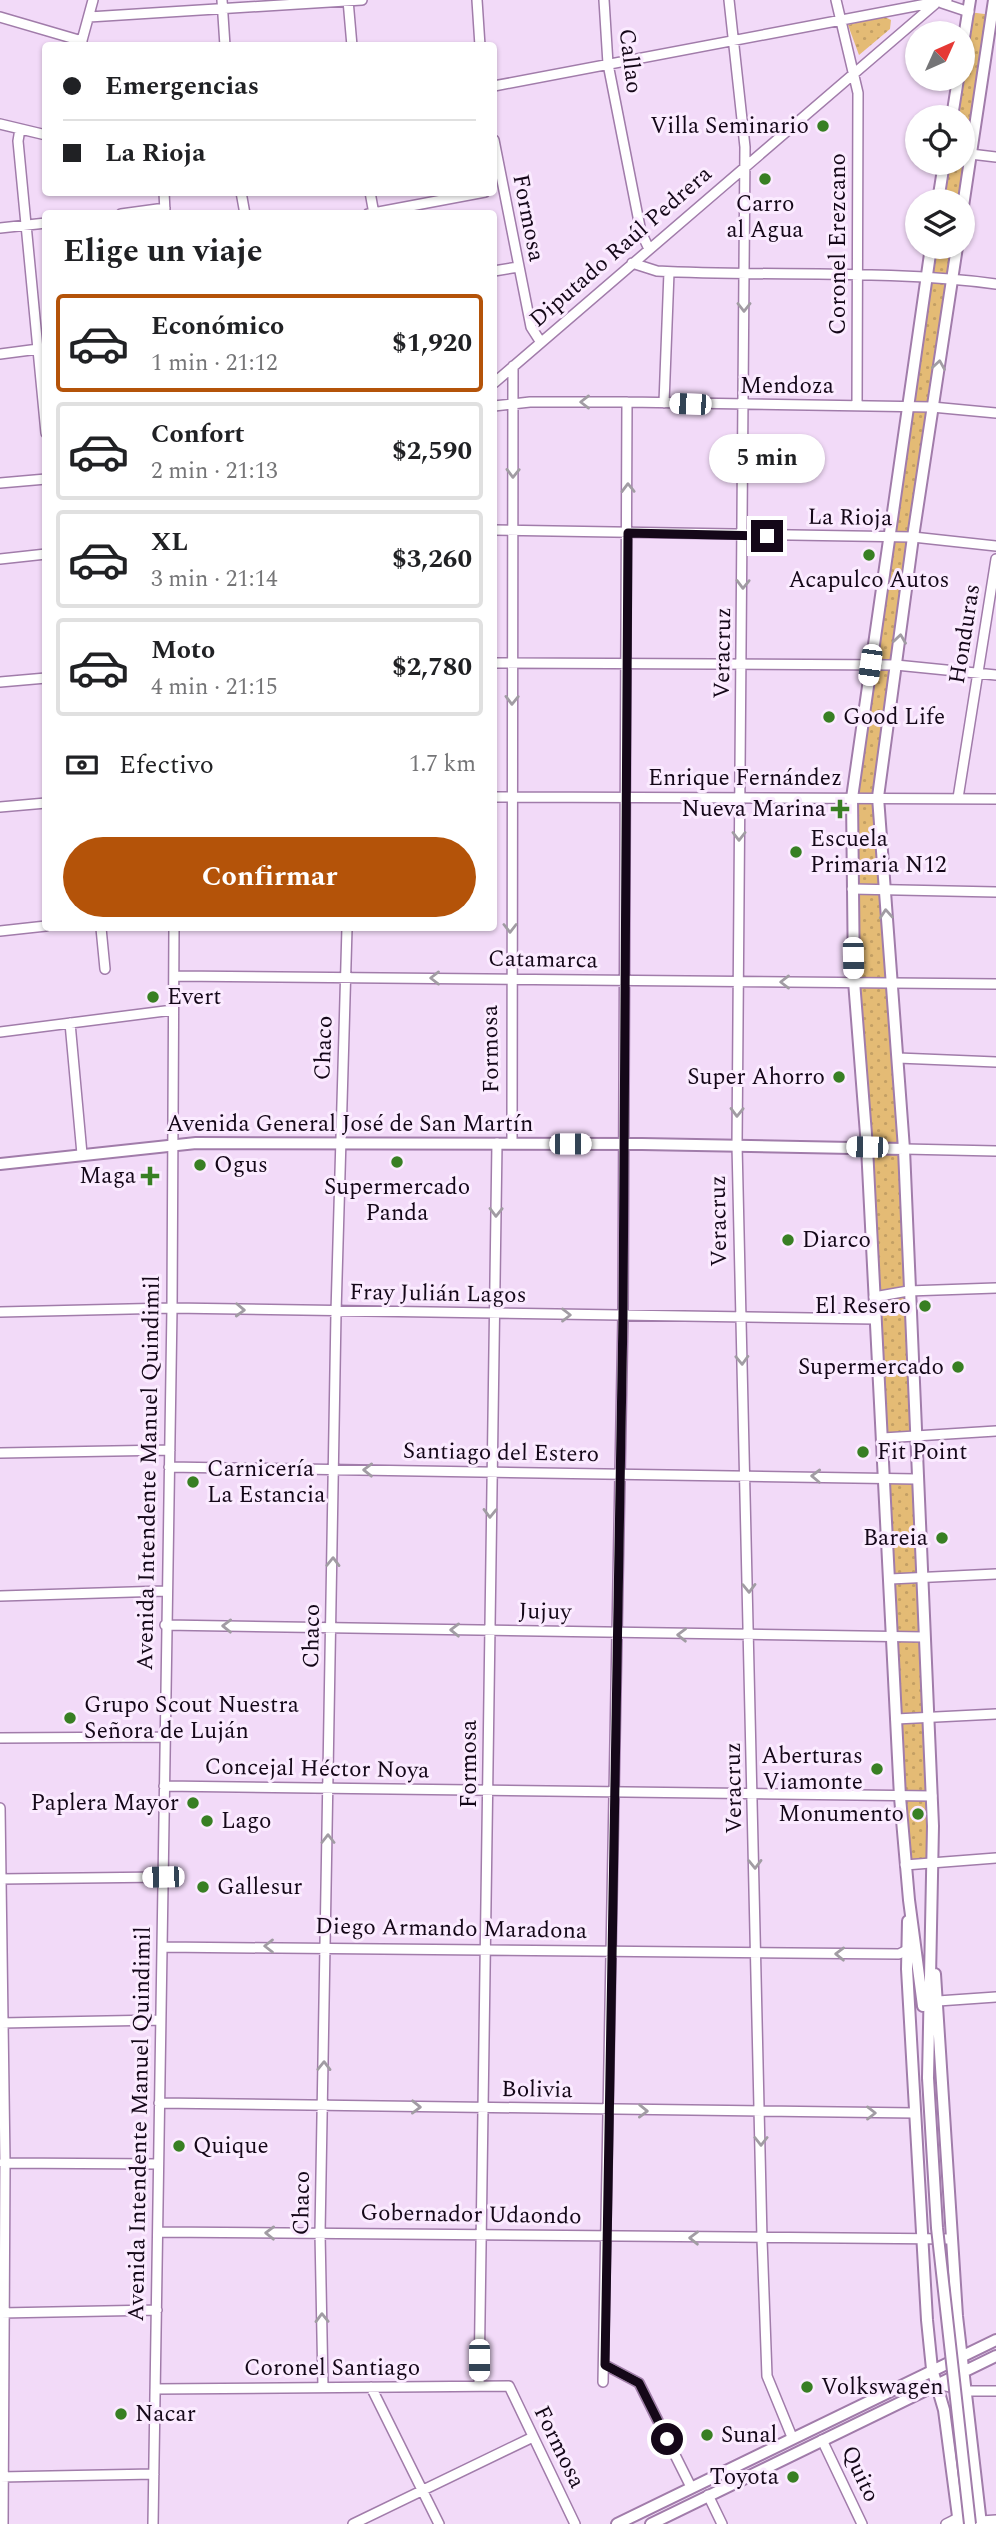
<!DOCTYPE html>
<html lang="es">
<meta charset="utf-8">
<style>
:root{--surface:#fff;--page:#f6f6f6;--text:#202124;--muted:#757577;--line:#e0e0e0;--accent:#b45309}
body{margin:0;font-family:Spectral,serif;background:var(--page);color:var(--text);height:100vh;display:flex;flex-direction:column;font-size:26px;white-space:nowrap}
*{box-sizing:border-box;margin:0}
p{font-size:23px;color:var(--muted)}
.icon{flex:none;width:38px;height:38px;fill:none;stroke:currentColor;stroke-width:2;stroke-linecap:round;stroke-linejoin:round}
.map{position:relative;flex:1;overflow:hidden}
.panel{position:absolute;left:42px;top:210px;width:455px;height:721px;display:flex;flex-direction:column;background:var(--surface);border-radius:7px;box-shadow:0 2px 5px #0004}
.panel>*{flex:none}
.guide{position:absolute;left:42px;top:42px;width:455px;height:154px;border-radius:7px;box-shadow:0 2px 5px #0004;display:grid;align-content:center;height:154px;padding:0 21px;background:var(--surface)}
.needle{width:46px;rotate:45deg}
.tools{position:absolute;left:905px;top:21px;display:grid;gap:14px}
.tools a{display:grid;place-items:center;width:70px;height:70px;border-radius:50%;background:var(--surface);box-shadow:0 2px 5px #0004;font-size:35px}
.end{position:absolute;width:32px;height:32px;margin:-16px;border:9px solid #140718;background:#fff;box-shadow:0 0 0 4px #fff}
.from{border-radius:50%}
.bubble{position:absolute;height:49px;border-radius:24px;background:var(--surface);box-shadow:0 2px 5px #0004;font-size:23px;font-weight:700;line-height:49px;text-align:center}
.car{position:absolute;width:21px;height:42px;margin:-21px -10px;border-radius:9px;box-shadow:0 0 5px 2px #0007;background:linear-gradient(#fff 24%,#345 0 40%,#fff 0 76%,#345 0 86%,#fff 0)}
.guide b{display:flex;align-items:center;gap:24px;height:66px;font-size:26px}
.guide b+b{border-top:2px solid var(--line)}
.guide i{width:18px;height:18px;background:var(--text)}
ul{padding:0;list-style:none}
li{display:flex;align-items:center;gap:21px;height:98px;margin:0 14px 10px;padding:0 7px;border:4px solid var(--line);border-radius:7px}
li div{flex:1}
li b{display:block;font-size:26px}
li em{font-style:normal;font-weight:700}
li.current{border-color:var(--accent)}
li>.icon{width:63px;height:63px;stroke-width:1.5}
h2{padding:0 21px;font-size:32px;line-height:84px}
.pay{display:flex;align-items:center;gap:18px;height:77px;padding:0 21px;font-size:26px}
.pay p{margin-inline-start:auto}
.cta{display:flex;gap:14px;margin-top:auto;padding:14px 21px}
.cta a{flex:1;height:80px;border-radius:42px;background:var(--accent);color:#fff;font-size:28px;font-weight:700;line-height:80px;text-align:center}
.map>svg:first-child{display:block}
</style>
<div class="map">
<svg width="996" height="2524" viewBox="0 0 996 2524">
<defs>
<pattern id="park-dots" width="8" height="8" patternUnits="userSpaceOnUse" patternTransform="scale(1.75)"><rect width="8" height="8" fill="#e4bb75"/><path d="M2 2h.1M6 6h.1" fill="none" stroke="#c39f64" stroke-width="1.8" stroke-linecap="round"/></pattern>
</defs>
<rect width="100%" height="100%" fill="#f2daf8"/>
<path fill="url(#park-dots)" d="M 969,12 L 992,15 L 962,201 L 938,201 L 944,163 L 962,163 L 962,117 L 952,117 L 962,79 L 963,50 Z
M 883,16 L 891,20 L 890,29 L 859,55 L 848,25 Z
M 931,247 L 957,247 L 878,797 L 914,1435 L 883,1438 L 854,981 L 852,798 Z
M 884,1478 L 916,1479 L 932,1862 L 905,1865 Z"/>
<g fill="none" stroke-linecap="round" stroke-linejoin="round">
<g stroke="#a17caa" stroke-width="12">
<path id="minor" d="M 222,0 L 225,46
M 348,0 L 352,46
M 477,0 L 480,46
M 604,0 L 608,64 L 641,232 L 649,249
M 729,0 L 745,147 L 737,1145 L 762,2239 L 767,2376 L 792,2437
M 836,0 L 858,93 L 857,406
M 942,3 L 969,12
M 0,17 L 82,41
M 89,17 L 362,0
M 81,44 L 93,0
M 494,86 L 947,0
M 0,124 L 46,135
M 20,129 L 18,141 L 46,433
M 494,140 L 531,327 L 540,341
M 962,153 L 996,157
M 164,192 L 165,212
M 241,192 L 245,214
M 370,192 L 374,214
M 121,214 L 165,208
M 368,214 L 485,192
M 0,228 L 46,223
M 632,263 L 657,271 C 771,277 883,269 996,284
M 494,271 L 518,267
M 0,354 L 46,348
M 494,383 L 935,4
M 664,403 L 669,272
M 494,406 L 530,402 L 627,402 L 932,407 L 996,413
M 0,483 L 46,479
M 494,530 L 913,537 L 996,546
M 0,559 L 46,554
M 494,663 L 896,665 L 996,675
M 0,682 L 46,678
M 494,797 L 996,799
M 958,798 L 996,559
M 0,807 L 46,803
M 852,889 L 996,892
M 101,928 L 105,969
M 0,931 L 46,926
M 174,976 L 996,984
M 70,1023 L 82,1154
M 0,1032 L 173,1010
M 898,1058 L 996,1062
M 512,1143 L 513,366
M 904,1149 L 996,1151
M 874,1297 L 908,1291 L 996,1288
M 0,1312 L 172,1308 L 875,1319
M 883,1438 L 996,1431
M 0,1453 L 170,1450
M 169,1467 L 916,1479
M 890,1579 L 996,1574
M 0,1596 L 165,1591
M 165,1625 L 924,1637
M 896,1719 L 996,1714
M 0,1738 L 163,1737
M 164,1786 L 932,1796
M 0,1808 L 5,2163 L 3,2524
M 905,1865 L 996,1858
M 0,1879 L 163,1877
M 162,1947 L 899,1954 L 907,1950
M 938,2001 L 996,1997
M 1,2023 L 160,2020
M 159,2103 L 915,2113
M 3,2163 L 158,2164
M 158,2232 L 951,2239
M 1,2313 L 157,2310
M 605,2365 L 639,2383 L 691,2487
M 603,2382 L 623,1315 L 627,402
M 937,2384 L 966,2391 L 996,2391
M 479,2385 L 497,1143
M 323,2387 L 320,2233 L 336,1313 L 347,928
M 371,2387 L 439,2524
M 155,2389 L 509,2386 L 575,2524
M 822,2440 L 862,2524
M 0,2477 L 154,2474
M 708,2495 L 722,2524
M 981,2521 L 996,2520
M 153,2524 L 172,1308 L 174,928
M 353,2524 L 533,2437
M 946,2524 L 958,2518"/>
</g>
<g stroke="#a17caa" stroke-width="14">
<path id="major" d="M 962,50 L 970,0
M 952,117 L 958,79
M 938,201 L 944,163
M 962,213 L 994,0
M 0,1164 L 196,1143 L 642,1144 L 904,1149
M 908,1921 L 907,1969 L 927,2320 L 932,2369 L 944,2410 L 959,2524
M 935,1974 L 957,2316 L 981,2524
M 923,2006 L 909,1900 L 900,1797 L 867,1147 L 854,981 L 852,798 L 931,247
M 928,2078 L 933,1826 L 904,1149 L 878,797 L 913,537 L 957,247
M 617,2524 L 996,2340
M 651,2524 L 996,2356"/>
</g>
<use href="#minor" stroke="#fff" stroke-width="9"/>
<use href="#major" stroke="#fff" stroke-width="10"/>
<g stroke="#a17caa" stroke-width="14" stroke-linecap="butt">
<path id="major-bridge" d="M 928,2078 L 937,2228 L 970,2524"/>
</g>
<use href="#major-bridge" stroke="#fff" stroke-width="10"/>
</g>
<defs><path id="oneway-chevron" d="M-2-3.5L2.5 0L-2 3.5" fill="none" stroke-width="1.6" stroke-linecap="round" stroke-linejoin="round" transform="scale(1.75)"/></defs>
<g stroke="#a19ca3">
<use href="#oneway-chevron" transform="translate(744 307) rotate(90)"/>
<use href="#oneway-chevron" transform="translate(939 365) rotate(-81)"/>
<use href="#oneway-chevron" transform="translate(585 402) rotate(-180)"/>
<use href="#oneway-chevron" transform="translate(513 473) rotate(91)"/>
<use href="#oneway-chevron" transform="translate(628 488) rotate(-91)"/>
<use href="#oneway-chevron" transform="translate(743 584) rotate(91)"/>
<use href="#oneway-chevron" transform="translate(900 639) rotate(-82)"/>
<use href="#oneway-chevron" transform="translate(512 700) rotate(91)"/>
<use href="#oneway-chevron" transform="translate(739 836) rotate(90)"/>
<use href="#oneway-chevron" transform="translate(886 914) rotate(-94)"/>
<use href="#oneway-chevron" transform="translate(510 928) rotate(90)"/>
<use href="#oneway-chevron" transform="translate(435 978) rotate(-180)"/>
<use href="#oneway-chevron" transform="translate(785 982) rotate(180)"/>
<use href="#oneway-chevron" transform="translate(737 1112) rotate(91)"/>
<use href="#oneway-chevron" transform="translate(496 1212) rotate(91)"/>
<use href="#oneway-chevron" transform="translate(240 1310) rotate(2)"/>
<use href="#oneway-chevron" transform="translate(566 1315)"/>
<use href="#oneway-chevron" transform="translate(742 1360) rotate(88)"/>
<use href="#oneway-chevron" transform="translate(368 1470) rotate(-179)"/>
<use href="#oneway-chevron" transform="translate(816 1476) rotate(-178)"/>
<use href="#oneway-chevron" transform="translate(490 1513) rotate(91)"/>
<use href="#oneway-chevron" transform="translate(333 1562) rotate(-89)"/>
<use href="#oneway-chevron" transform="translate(749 1588) rotate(89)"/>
<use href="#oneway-chevron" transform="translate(227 1626) rotate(-179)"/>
<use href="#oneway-chevron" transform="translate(455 1630) rotate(-179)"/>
<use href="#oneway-chevron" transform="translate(682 1635) rotate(-179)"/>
<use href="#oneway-chevron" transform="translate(328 1839) rotate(-90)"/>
<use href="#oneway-chevron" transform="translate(755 1864) rotate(89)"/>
<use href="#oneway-chevron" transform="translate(269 1946) rotate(180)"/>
<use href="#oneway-chevron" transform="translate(840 1954) rotate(-179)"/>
<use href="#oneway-chevron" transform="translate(324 2066) rotate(-89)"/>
<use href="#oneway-chevron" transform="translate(416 2107) rotate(1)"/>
<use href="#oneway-chevron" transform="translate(643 2111) rotate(1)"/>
<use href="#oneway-chevron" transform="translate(871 2113)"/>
<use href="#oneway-chevron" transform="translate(761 2141) rotate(90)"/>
<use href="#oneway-chevron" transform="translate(270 2233) rotate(-179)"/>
<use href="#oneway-chevron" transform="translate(694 2238) rotate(-179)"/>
<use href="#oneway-chevron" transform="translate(322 2318) rotate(-91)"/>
</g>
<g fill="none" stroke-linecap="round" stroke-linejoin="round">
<path stroke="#140718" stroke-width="9" d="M 667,2439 L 639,2383 L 605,2365 L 623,1315 L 628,533 L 767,536"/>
</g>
<g fill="#387f23" stroke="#fbebff" stroke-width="2.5">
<circle cx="823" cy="126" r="7"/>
<circle cx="765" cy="179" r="7"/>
<circle cx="869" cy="555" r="7"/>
<circle cx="829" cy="717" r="7"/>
<path d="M836.5 798.5h7v7h7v7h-7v7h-7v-7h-7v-7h7z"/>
<circle cx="796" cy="852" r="7"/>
<circle cx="153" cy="997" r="7"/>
<circle cx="839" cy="1077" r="7"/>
<circle cx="397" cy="1162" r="7"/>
<circle cx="200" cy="1165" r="7"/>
<path d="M146.5 1165.5h7v7h7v7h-7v7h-7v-7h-7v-7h7z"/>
<circle cx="788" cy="1240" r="7"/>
<circle cx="925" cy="1306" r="7"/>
<circle cx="958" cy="1367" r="7"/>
<circle cx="863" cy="1452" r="7"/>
<circle cx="193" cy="1482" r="7"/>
<circle cx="942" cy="1538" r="7"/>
<circle cx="70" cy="1718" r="7"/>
<circle cx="877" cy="1769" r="7"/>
<circle cx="193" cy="1803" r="7"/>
<circle cx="918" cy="1814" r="7"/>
<circle cx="207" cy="1821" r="7"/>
<circle cx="203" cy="1887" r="7"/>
<circle cx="179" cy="2146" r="7"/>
<circle cx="807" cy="2387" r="7"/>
<circle cx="121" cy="2414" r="7"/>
<circle cx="707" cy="2435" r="7"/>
<circle cx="793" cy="2477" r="7"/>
</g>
<g text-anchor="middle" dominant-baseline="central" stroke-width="6" stroke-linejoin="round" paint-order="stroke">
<g font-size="23" fill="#140718" stroke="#fbebff">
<text transform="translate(630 61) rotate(83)">Callao</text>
<text transform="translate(528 218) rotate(79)">Formosa</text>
<text transform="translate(838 244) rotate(-90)">Coronel Erezcano</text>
<text transform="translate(621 247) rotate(-41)">Diputado Raúl Pedrera</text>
<text x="787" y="386">Mendoza</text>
<text transform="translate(850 518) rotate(1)">La Rioja</text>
<text transform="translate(965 634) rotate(-81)">Honduras</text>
<text transform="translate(723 653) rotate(-89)">Veracruz</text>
<text x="745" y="778">Enrique Fernández</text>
<text transform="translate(543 960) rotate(1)">Catamarca</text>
<text transform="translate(324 1048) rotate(-88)">Chaco</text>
<text transform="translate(491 1049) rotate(-91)">Formosa</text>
<text x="350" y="1124">Avenida General José de San Martín</text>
<text transform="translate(719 1221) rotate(-91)">Veracruz</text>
<text transform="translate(438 1294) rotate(1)">Fray Julián Lagos</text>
<text transform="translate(501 1453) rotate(1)">Santiago del Estero</text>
<text transform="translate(149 1473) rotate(-89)">Avenida Intendente Manuel Quindimil</text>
<text transform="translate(545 1612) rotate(1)">Jujuy</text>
<text transform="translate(312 1636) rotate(-89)">Chaco</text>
<text transform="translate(469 1764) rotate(-90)">Formosa</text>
<text transform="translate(317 1769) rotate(1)">Concejal Héctor Noya</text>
<text transform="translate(734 1788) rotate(-91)">Veracruz</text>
<text transform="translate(451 1929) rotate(1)">Diego Armando Maradona</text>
<text transform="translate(537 2090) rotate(1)">Bolivia</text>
<text transform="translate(140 2124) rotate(-89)">Avenida Intendente Manuel Quindimil</text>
<text transform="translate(302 2203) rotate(-89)">Chaco</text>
<text transform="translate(471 2215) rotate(1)">Gobernador Udaondo</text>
<text x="332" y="2368">Coronel Santiago</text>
<text transform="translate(559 2447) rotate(64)">Formosa</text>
<text transform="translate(860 2474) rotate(65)">Quito</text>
</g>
<g font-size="23" fill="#140718" stroke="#fbebff" text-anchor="start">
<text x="809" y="126" text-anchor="end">Villa Seminario</text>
<text x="765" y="204" text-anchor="middle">Carro<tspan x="765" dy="26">al Agua</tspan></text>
<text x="869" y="580" text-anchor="middle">Acapulco Autos</text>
<text x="843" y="717">Good Life</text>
<text x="826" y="809" text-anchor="end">Nueva Marina</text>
<text x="810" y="839">Escuela<tspan x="810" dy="26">Primaria N12</tspan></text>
<text x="167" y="997">Evert</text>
<text x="825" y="1077" text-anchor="end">Super Ahorro</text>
<text x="214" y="1165">Ogus</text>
<text x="136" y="1176" text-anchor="end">Maga</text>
<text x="397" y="1187" text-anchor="middle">Supermercado<tspan x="397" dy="26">Panda</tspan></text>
<text x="802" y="1240">Diarco</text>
<text x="911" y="1306" text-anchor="end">El Resero</text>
<text x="944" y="1367" text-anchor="end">Supermercado</text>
<text x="877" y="1452">Fit Point</text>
<text x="207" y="1469">Carnicería<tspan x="207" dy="26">La Estancia</tspan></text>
<text x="928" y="1538" text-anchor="end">Bareia</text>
<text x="84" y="1705">Grupo Scout Nuestra<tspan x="84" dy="26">Señora de Luján</tspan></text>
<text x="863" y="1756" text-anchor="end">Aberturas<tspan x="863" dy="26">Viamonte</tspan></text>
<text x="179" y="1803" text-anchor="end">Paplera Mayor</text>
<text x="904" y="1814" text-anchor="end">Monumento</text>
<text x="221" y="1821">Lago</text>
<text x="217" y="1887">Gallesur</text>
<text x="193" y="2146">Quique</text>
<text x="821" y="2387">Volkswagen</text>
<text x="135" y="2414">Nacar</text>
<text x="721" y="2435">Sunal</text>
<text x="779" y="2477" text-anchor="end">Toyota</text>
</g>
</g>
</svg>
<div class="tools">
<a><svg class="needle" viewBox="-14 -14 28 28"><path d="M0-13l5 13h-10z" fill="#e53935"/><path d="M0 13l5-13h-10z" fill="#757577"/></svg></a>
<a><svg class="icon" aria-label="locate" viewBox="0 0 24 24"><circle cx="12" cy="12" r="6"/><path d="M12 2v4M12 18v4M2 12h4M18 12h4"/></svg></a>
<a><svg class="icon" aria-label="layers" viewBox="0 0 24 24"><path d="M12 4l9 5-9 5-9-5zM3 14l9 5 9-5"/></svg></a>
</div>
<i class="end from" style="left:667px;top:2439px"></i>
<i class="end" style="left:767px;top:536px"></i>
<div class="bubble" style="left:709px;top:434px;width:116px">5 min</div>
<i class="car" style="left:690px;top:404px;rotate:272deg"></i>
<i class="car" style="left:870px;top:665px;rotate:188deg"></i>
<i class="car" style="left:853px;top:958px;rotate:179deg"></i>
<i class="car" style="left:570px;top:1144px;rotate:90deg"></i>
<i class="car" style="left:867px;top:1147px;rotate:271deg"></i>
<i class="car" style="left:163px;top:1877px;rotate:269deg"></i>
<i class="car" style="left:479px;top:2360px;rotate:180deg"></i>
<div class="guide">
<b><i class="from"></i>Emergencias</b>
<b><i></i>La Rioja</b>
</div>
<section class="panel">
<h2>Elige un viaje</h2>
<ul>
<li class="current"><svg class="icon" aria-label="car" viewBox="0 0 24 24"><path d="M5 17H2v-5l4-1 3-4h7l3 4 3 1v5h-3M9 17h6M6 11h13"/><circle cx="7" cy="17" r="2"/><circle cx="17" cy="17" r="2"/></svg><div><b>Económico</b><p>1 min · 21:12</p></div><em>$1,920</em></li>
<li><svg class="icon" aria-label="car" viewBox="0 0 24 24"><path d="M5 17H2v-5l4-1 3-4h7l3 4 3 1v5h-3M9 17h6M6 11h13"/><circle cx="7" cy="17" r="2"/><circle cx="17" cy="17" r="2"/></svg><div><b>Confort</b><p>2 min · 21:13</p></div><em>$2,590</em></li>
<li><svg class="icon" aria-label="car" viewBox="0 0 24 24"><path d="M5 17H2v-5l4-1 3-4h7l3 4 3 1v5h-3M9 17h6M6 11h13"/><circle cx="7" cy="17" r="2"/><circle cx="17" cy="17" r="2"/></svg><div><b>XL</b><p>3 min · 21:14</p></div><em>$3,260</em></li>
<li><svg class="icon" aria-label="car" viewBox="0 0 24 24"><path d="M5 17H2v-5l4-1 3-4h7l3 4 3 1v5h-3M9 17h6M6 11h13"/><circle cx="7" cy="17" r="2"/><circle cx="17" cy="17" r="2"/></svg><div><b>Moto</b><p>4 min · 21:15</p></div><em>$2,780</em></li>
</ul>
<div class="pay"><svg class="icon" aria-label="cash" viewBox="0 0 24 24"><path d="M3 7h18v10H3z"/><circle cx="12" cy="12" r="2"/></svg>Efectivo<p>1.7 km</p></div>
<div class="cta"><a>Confirmar</a></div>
</section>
</div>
